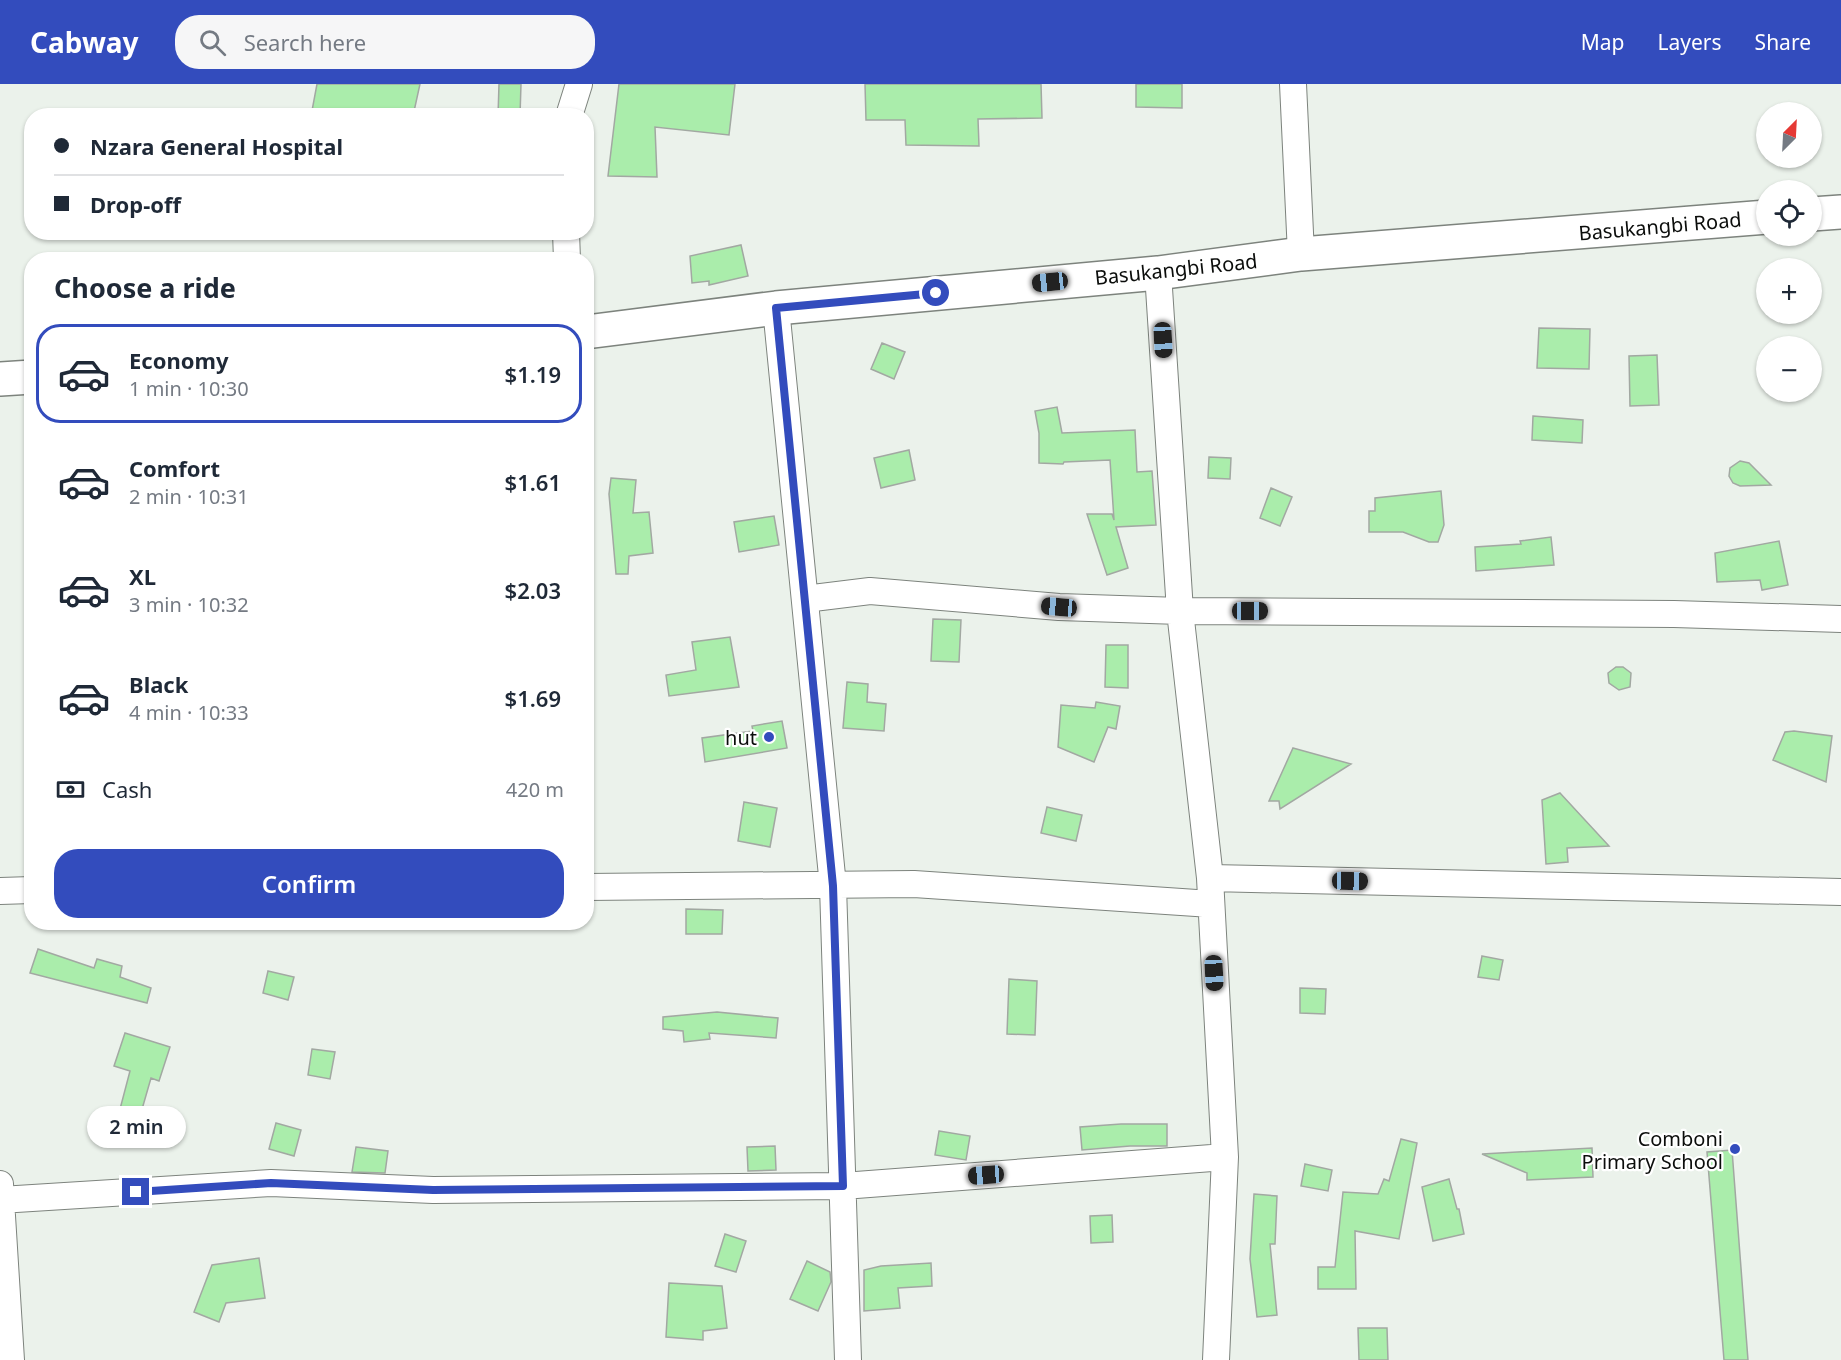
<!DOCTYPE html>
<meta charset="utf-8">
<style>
:root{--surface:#fff;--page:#f6f6f7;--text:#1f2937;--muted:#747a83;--line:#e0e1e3;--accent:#334cbd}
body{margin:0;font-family:"Noto Sans",sans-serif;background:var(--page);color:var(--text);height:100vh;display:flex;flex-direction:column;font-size:22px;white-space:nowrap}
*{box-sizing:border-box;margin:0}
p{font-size:20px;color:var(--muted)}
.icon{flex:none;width:33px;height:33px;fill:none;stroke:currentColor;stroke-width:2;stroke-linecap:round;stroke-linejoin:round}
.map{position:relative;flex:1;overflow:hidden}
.details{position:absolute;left:24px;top:168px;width:570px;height:678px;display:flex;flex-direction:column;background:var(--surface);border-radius:24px;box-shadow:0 2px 4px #0004}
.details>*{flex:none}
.top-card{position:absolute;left:24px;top:24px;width:570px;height:132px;border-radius:24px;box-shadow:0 2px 4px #0004;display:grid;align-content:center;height:132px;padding:0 30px;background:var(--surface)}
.needle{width:39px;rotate:24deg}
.controls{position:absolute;left:1756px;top:18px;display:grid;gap:12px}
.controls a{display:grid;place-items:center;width:66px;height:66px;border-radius:50%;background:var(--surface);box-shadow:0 2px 4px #0004;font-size:30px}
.end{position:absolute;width:27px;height:27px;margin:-14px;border:8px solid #334cbd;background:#fff;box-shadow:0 0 0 3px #fff}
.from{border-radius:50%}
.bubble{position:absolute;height:42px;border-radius:21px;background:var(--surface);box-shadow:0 2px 4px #0004;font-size:20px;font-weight:600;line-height:42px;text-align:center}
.car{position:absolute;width:18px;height:36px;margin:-18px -9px;border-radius:8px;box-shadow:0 0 4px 2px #0007;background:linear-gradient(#222 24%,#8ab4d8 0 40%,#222 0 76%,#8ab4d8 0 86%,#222 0)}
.top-card b{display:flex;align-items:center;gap:21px;height:57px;font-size:22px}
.top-card b+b{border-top:2px solid var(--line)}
.top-card i{width:15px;height:15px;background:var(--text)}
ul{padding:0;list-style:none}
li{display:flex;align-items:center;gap:18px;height:99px;margin:0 12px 9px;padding:0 18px;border:3px solid transparent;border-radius:24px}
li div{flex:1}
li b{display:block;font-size:22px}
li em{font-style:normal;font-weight:600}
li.on{border-color:var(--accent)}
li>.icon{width:54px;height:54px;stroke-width:1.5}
h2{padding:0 30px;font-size:27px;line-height:72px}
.pay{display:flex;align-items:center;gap:15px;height:66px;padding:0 30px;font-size:22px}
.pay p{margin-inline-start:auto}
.primary-button{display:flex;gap:12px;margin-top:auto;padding:12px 30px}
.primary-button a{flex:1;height:69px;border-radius:24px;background:var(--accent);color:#fff;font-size:24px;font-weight:600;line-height:69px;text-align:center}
header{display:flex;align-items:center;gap:36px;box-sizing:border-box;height:84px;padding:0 30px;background:var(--accent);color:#fff}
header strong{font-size:28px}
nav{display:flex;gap:33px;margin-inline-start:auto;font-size:21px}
.search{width:420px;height:54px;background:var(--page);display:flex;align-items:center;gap:15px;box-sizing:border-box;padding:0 21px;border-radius:24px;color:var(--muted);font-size:22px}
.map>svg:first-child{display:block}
</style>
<header>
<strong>Cabway</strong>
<div class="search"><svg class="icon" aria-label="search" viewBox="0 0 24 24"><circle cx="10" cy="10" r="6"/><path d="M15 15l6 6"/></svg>Search here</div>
<nav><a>Map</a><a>Layers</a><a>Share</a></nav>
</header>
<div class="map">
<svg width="1841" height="1276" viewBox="0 0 1841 1276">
<rect width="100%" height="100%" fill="#ebf2eb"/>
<path fill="#aaedab" stroke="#a2a8a2" stroke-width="1.5" d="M 317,0 L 420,0 L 413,32 L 311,32 Z
M 499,0 L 521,0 L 520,32 L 498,32 Z
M 619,0 L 735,0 L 729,51 L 655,43 L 657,93 L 608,92 Z
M 865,0 L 1041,0 L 1042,34 L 978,35 L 979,62 L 906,61 L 905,36 L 866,36 Z
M 1136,0 L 1182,0 L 1182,24 L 1136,23 Z
M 741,161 L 748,192 L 709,201 L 709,197 L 692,199 L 690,172 Z
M 1539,244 L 1590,245 L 1589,285 L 1537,284 Z
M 882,259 L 905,268 L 894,295 L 871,285 Z
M 1657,271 L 1659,321 L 1630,322 L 1629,272 Z
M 1057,323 L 1062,349 L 1135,346 L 1137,388 L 1152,387 L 1156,441 L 1116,443 L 1128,484 L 1107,491 L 1087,430 L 1112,430 L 1114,436 L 1110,376 L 1064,378 L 1063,380 L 1039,379 L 1039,349 L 1035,327 Z
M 1533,332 L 1583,336 L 1582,359 L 1532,356 Z
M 909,366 L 915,396 L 881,404 L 874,374 Z
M 1209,373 L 1231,374 L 1230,395 L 1208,394 Z
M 1740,377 L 1749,379 L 1771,401 L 1740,402 L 1733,399 L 1729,392 L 1730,384 Z
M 611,394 L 636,396 L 633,429 L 649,428 L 653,469 L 629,472 L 628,490 L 616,490 L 609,410 Z
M 1271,404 L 1292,413 L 1280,442 L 1260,434 Z
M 1441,407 L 1444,441 L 1438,458 L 1429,458 L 1403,448 L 1369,448 L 1369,427 L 1375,427 L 1375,414 Z
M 774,432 L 779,461 L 739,468 L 734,438 Z
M 1551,453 L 1554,481 L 1476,487 L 1475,463 L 1521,460 L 1520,457 Z
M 1779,457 L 1788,501 L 1762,506 L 1760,496 L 1717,498 L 1715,469 Z
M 933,535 L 961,536 L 959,578 L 931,577 Z
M 730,553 L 739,603 L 669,612 L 666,591 L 696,586 L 692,558 Z
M 1106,561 L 1128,561 L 1128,604 L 1105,603 Z
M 1616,583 L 1623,583 L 1631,589 L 1630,603 L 1619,606 L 1609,599 L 1608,589 Z
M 847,598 L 868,600 L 867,618 L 886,620 L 884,647 L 843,644 Z
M 1096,618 L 1120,622 L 1116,645 L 1108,643 L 1094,678 L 1058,663 L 1061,621 L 1095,624 Z
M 782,637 L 787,664 L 705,678 L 702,654 L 753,647 L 752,642 Z
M 1794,647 L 1832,652 L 1826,698 L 1773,676 L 1785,648 Z
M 1293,664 L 1351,680 L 1280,725 L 1279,717 L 1269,717 Z
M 1560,709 L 1609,762 L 1567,764 L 1568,778 L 1546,780 L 1542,716 Z
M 744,718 L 777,724 L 770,763 L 738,757 Z
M 1047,723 L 1082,731 L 1076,757 L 1041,749 Z
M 686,825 L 723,826 L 722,850 L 686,850 Z
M 38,865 L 94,884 L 97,875 L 122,882 L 120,893 L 151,904 L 147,919 L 30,889 Z
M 1482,872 L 1503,876 L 1499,896 L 1478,893 Z
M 268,887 L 294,893 L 288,916 L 263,909 Z
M 1009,895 L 1037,897 L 1035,951 L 1007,950 Z
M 1300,904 L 1326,905 L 1325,930 L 1300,929 Z
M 717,928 L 778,934 L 776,954 L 709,949 L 710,955 L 684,958 L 683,947 L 663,945 L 663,933 Z
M 125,949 L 170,963 L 159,997 L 151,994 L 134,1053 L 114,1048 L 130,987 L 114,982 Z
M 312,965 L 335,968 L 330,995 L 308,991 Z
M 276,1039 L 301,1046 L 294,1072 L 269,1065 Z
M 1121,1040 L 1167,1040 L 1167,1062 L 1130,1062 L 1082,1066 L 1080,1043 Z
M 939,1047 L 970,1052 L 966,1076 L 935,1071 Z
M 1401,1055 L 1417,1059 L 1399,1155 L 1355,1147 L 1356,1205 L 1318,1205 L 1318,1183 L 1335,1183 L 1343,1108 L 1378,1110 L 1384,1095 L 1389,1097 Z
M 775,1062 L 776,1086 L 748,1087 L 747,1063 Z
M 356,1063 L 388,1067 L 385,1089 L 352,1088 Z
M 1592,1064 L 1593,1093 L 1527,1096 L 1527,1089 L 1482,1070 Z
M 1732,1066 L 1748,1276 L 1724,1276 L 1707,1068 Z
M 1305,1080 L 1332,1086 L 1328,1107 L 1301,1102 Z
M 1449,1095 L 1457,1125 L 1459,1125 L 1464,1150 L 1433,1157 L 1422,1103 Z
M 1254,1110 L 1277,1112 L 1275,1160 L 1270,1160 L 1277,1231 L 1257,1233 L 1250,1175 Z
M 1112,1131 L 1113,1158 L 1091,1159 L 1090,1132 Z
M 725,1150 L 746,1157 L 736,1188 L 715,1182 Z
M 259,1174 L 265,1214 L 226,1219 L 219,1238 L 194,1228 L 212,1181 Z
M 807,1177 L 830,1188 L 831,1198 L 818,1227 L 790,1215 Z
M 931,1179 L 932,1202 L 898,1204 L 900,1224 L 864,1227 L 864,1186 L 881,1182 Z
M 669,1199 L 722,1202 L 727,1244 L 703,1247 L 703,1256 L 666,1253 Z
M 1358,1244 L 1387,1244 L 1388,1276 L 1359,1276 Z"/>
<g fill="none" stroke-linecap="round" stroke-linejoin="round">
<g stroke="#7d837d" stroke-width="28">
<path id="street" d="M 1293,0 L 1301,170
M 569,32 L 579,0
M 566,148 L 567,176
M 1158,189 L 1180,527 L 1210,794 L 1225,1073 L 1216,1276
M 776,224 L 833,802 L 848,1276
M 805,515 L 870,507 L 1059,523 L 1180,527 L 1674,530 L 1841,535
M 1210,794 L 1841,808
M 586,803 L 914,800 L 1211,820
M 0,807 L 32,806
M 0,1100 L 11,1276
M 0,1116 L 271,1099 L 433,1106 L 843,1102 L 1225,1073"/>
</g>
<g stroke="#7d837d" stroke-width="36">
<path id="secondary" d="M 1812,130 L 1841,128
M 586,248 L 776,224 L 1158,189 L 1301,170 L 1767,133
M 0,295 L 32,293"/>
</g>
<use href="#street" stroke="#fff" stroke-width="26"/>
<use href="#secondary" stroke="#fff" stroke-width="33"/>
</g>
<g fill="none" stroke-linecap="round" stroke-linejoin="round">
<path stroke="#334cbd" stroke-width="8" d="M 136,1108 L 271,1099 L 433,1106 L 843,1102 L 833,802 L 776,224 L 936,209"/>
</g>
<g fill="#334cbd" stroke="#fff" stroke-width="2">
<circle cx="769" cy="653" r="6"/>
<circle cx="1735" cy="1065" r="6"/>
</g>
<g text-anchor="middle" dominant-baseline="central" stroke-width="4.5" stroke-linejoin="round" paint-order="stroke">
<g font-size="20" fill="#0b0d0b" stroke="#fff">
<text transform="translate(1660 142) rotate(-5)">Basukangbi Road</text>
<text transform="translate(1176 185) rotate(-6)">Basukangbi Road</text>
</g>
<g font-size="20" fill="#0b0d0b" stroke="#fff" text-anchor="end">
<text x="757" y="653">hut</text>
<text x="1723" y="1054">Comboni<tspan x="1723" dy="23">Primary School</tspan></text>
</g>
</g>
</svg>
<div class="controls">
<a><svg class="needle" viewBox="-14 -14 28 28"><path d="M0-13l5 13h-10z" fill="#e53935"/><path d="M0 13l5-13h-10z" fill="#747a83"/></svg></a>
<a><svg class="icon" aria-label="locate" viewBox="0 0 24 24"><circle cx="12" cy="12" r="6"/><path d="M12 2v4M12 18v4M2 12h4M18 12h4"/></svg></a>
<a>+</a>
<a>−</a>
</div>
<i class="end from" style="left:936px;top:209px"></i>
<i class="end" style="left:136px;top:1108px"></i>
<div class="bubble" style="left:87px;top:1022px;width:99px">2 min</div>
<i class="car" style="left:1050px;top:198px;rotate:264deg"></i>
<i class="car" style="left:1163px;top:256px;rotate:177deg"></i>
<i class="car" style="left:1059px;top:523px;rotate:275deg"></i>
<i class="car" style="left:1250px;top:527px;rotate:90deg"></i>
<i class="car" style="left:1350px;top:797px;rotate:91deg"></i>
<i class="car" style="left:1214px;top:889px;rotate:177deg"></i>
<i class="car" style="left:986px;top:1091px;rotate:266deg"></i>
<div class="top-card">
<b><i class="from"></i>Nzara General Hospital</b>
<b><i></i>Drop-off</b>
</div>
<section class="details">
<h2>Choose a ride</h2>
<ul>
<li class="on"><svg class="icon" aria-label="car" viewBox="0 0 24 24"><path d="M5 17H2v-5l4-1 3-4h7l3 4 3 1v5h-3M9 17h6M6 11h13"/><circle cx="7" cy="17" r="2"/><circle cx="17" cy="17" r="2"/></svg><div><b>Economy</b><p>1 min · 10:30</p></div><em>$1.19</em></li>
<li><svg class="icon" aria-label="car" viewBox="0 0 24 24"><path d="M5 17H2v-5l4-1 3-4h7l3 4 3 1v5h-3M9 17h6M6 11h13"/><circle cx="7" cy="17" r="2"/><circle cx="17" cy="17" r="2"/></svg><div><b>Comfort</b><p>2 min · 10:31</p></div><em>$1.61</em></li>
<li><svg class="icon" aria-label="car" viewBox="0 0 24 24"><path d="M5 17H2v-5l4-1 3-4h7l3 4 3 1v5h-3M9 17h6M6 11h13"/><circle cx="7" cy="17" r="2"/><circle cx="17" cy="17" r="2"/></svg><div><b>XL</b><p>3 min · 10:32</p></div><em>$2.03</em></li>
<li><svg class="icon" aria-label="car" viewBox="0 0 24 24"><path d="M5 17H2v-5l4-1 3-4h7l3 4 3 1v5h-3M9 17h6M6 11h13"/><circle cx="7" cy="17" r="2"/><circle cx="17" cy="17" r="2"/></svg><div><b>Black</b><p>4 min · 10:33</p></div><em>$1.69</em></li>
</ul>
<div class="pay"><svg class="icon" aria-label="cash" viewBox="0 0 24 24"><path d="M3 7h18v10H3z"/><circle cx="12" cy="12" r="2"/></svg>Cash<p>420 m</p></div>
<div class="primary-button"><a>Confirm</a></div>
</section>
</div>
